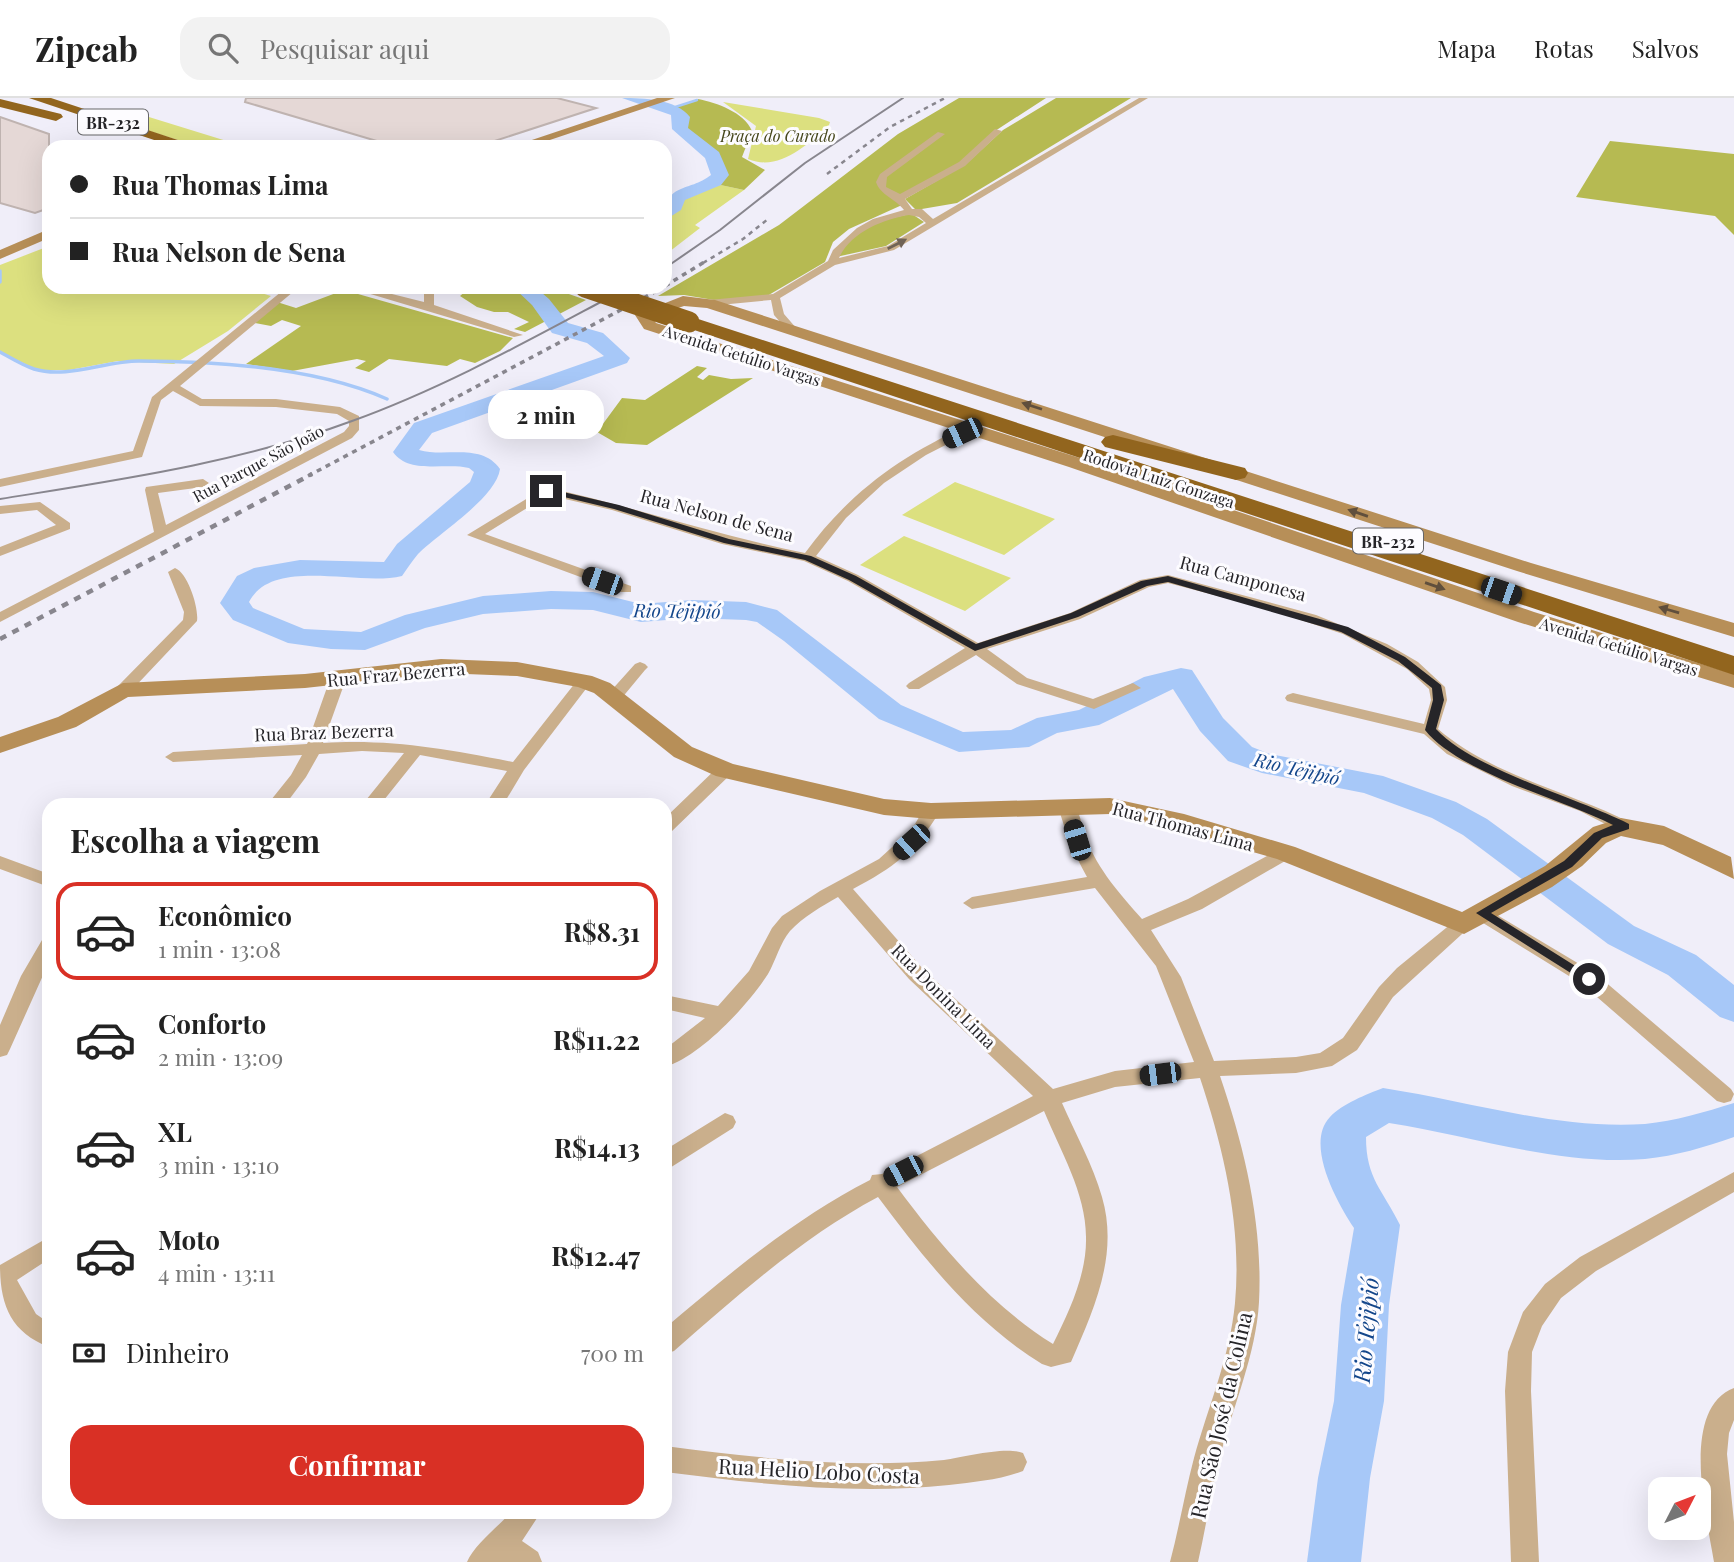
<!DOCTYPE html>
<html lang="pt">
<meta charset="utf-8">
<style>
:root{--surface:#fff;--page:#f2f2f2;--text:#222;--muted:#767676;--line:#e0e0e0;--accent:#d93025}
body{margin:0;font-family:"Playfair Display",serif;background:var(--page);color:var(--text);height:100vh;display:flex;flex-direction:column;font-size:26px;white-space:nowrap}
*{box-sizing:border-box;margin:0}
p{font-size:23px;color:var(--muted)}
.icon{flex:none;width:38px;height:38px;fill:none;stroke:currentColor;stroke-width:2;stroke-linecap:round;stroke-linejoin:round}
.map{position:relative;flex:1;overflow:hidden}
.side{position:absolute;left:42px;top:700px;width:630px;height:721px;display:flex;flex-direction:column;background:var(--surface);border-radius:21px;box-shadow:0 7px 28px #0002}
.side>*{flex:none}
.guide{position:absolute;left:42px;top:42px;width:630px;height:154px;border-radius:21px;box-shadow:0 7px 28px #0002;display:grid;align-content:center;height:154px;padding:0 28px;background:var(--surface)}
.needle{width:46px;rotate:48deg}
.fabs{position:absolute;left:1648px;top:1379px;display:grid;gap:14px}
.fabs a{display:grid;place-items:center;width:63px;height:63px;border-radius:14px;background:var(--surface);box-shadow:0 7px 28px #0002;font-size:35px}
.end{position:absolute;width:32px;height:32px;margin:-16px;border:9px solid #262529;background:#fff;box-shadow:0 0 0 4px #fff}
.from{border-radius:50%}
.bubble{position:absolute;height:49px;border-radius:21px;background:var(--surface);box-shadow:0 7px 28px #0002;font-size:23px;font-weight:700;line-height:49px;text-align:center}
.car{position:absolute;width:21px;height:42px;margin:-21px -10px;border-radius:9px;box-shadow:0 0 5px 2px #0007;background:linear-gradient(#222 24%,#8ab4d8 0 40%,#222 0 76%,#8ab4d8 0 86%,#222 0)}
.guide b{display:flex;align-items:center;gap:24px;height:66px;font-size:26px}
.guide b+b{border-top:2px solid var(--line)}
.guide i{width:18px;height:18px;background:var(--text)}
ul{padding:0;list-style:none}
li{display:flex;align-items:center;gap:21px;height:98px;margin:0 14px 10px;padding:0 14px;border:4px solid transparent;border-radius:21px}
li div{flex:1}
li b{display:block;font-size:26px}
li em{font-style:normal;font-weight:700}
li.current{border-color:var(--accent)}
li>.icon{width:63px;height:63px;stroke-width:1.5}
h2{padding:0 28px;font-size:32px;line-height:84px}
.pay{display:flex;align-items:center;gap:18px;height:77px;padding:0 28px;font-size:26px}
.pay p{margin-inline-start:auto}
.cta{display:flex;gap:14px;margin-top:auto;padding:14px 28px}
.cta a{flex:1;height:80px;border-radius:21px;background:var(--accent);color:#fff;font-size:28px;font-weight:700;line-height:80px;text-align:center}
header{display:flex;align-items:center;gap:42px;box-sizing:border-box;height:98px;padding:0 35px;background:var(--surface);border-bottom:2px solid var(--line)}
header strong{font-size:33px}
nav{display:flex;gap:38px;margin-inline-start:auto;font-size:24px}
.search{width:490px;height:63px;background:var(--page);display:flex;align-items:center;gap:18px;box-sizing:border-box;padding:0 24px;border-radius:21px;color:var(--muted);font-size:26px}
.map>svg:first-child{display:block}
</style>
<header>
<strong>Zipcab</strong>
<div class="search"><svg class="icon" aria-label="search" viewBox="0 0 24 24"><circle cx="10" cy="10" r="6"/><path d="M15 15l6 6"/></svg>Pesquisar aqui</div>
<nav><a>Mapa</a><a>Rotas</a><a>Salvos</a></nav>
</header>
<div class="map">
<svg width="1734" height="1464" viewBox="0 0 1734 1464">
<rect width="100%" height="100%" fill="#f0eef9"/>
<path fill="#dce07f" d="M 723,4 L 819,20 L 830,24 L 828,30 C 805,47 779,74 748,61 L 756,28 Z
M 136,15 L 246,49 L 200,49 L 114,22 Z
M 711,85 L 744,92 L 695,127 L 700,130 L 665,157 L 665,104 Z
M 49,148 L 49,189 L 242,189 L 271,198 L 228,233 L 174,266 L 118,263 L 69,272 L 38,272 L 0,254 L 0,167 Z
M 955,384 L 1055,421 L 1004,457 L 902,417 Z
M 904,438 L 1011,480 L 965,513 L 860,467 Z"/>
<path fill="#b6ba52" d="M 959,0 L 1046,0 L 995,33 L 958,66 L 895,101 L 902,107 L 849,131 L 833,144 L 825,164 L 767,198 L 720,203 L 684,197 L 658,198 L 779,127 L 898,36 Z
M 1056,0 L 1131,0 L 957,105 L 916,112 L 905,101 L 966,66 L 1003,32 Z
M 698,1 C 717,5 744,14 752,33 L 742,59 L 765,72 L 744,92 L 711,85 L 720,77 L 713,58 L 680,31 L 682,19 L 669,11 Z
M 1610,43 L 1734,56 L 1734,137 L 1715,118 L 1576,99 Z
M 912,116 L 924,124 L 886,148 L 836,159 C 852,133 882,120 912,116 Z
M 464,189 L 549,189 L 586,202 L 525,234 L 514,231 L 529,224 L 508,214 L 494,214 L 477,209 L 460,198 L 467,192 Z
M 344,192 L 513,240 L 500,253 L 475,265 L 460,261 L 447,268 L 389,261 L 369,274 L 355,270 L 366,263 L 357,261 L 292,273 L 246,266 L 301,228 L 282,222 L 271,228 L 255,225 L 277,204 L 296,210 Z
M 697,268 L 707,270 L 697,279 L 703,282 L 709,277 L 731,281 L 753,280 L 647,347 L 616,345 L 597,334 L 622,300 L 645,302 Z"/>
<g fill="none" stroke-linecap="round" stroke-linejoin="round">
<path stroke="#a7c8f8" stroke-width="2.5" d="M 669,11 L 697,2"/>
<path stroke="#a7c8f8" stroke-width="3.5" d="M 0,173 L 0,184
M 0,254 C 11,260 22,267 34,271 C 67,281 105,263 139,263 C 216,263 317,270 387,301"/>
<path fill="#a7c8f8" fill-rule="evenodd" d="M 622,0 C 644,0 676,1 690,19 L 688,30 L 719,54 L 729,77 L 721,87 L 685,102 L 681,112 L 665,122 C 665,83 688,95 711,77 L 705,60 L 672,31 L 671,17 Z
M 513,189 L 535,189 L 549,201 L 568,225 L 603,235 L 630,260 L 627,265 L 432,335 L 419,352 C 445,360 481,344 500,371 C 496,400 439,435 418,456 C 412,463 407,471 402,478 C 358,489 273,458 249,504 L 253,510 L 304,531 L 361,534 L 405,517 L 483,498 L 551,493 L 593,494 L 641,506 L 692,502 L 746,504 L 777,512 L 901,607 L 963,634 L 1011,632 L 1037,620 L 1079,612 L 1144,579 L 1181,570 L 1192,572 L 1223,620 L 1252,649 L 1270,656 L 1383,678 L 1456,704 L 1487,721 L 1634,828 L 1696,857 L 1734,887 L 1734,924 L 1720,919 L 1668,877 L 1608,846 L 1463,737 L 1432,720 L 1364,695 L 1262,675 L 1228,663 L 1200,633 L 1173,591 L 1099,627 L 1057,635 L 1029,649 L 959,654 L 879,621 L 784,543 L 757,524 L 746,522 L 692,520 L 641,524 L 593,512 L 551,511 L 483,516 L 425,530 L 365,552 L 331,551 L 288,545 L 233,522 L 220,505 L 237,478 L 254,470 L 300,462 L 384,464 L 397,446 L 470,384 L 474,374 L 469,370 C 446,364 409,377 393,354 L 414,325 L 604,258 L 587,245 L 552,235 L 532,207 Z
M 1383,990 C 1468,1003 1558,1032 1645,1026 C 1675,1023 1705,1014 1734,1005 L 1734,1039 C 1705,1049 1676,1058 1645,1061 C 1560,1068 1472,1038 1389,1025 L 1366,1039 C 1366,1081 1383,1092 1400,1127 L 1389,1207 L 1384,1303 L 1370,1380 L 1361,1464 L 1307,1464 L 1318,1380 L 1334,1303 L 1341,1207 L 1354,1130 C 1338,1106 1304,1046 1330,1019 C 1342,1006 1367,996 1383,990 Z"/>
</g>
<path fill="#e5d8d6" stroke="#bfb3b0" stroke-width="2" d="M 246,0 L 557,0 L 596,10 L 476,49 L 397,49 L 245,4 Z
M 0,19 L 49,36 L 49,110 L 35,115 L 0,105 Z"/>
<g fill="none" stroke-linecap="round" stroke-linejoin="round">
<path fill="#caaf8c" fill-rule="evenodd" d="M 1139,0 L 1148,0 L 894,152 L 835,167 L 780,200 L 784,216 L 797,231 L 796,233 L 788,233 L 774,217 L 771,202 L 709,208 L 704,205 L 709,202 L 773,196 L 828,163 L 833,152 L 857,130 L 873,121 L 904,112 C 896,101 880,97 876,84 L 880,76 L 938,34 L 945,36 L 887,79 L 886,89 L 900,96 L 959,64 L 995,31 L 1002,33 L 965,68 L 905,101 L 912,111 L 922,111 L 933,121 ZM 909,117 L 919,119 L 926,125 L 888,148 L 839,160 C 850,135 883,121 909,117 Z
M 287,189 L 299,189 L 180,288 L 202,301 L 276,301 L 340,309 L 359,318 L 359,332 L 352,340 L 0,524 L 0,514 L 154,434 L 145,392 L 146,389 L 203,381 L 209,385 L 203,389 L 158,395 L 166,427 L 344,334 L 349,328 L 349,323 L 337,316 L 276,309 L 200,308 L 173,293 L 161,302 L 142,359 L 0,389 L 0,381 L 133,353 L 152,299 Z
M 347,189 L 364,189 L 424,204 L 424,189 L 434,189 L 434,207 L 523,237 L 514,239 Z
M 967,328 L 977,331 L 926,357 L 884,385 L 846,420 L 816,458 L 858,477 L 978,545 L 1070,515 L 1140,482 L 1168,477 L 1316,517 L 1387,546 L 1418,564 L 1445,589 L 1447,602 L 1438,631 C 1493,678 1568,693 1631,725 L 1634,729 L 1631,733 L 1619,733 L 1580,713 L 1512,688 L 1447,656 L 1424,636 L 1287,603 L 1285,600 L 1287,597 L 1293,595 L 1424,626 L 1431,602 L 1429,591 L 1407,571 L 1343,536 L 1268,511 L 1168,485 L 1149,489 L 1080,521 L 987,551 L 1027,580 L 1093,601 L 1133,585 L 1141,590 L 1094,611 L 1017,586 L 976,557 L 919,591 L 909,591 L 906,588 L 909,585 L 965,550 L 848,483 L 804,463 L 722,446 L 612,412 L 548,397 L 485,436 L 631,488 L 631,494 L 621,494 L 467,437 L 546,389 C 633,409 717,437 805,455 C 848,396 900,358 967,328 Z
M 40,404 L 70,425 L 70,431 L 0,458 L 0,449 L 56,427 L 37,412 L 0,416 L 0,408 Z
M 175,470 C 188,475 199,510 197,523 L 129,595 L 117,595 L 115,592 L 117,589 L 183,522 L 184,514 L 168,474 Z
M 640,564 L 645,566 L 648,569 L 645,572 L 621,601 L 609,601 L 607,598 L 609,595 L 635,566 Z
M 338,576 L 346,581 L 323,645 C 393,641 445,651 513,664 L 579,580 L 584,578 L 592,583 L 524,672 L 503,707 L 485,707 L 507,673 L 420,657 L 380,707 L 362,707 L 404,655 L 362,653 L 319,656 L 306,679 L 285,707 L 267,707 L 291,677 L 302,657 L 173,664 L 165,659 L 173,654 L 307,646 L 330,581 Z
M 725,667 L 733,672 L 731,676 L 671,734 L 665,736 L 665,720 L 719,668 Z
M 1067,702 C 1080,706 1081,728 1086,740 C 1098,772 1120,796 1142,821 L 1188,801 L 1280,751 L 1286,749 L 1295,755 L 1292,759 L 1202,811 L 1151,832 L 1181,879 L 1214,963 L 1296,959 L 1320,955 L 1343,940 L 1379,889 L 1397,870 L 1457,821 L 1471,821 L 1473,826 L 1393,899 L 1357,952 L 1332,968 L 1296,975 L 1220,978 C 1245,1051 1263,1127 1259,1204 C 1256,1257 1233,1308 1220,1359 C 1211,1394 1206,1429 1198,1464 L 1170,1464 C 1179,1430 1185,1394 1194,1360 C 1208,1309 1230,1259 1235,1205 C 1242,1129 1224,1052 1200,980 L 1115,989 L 1062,1005 C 1075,1035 1093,1067 1102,1099 C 1119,1157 1094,1211 1071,1264 L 1051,1269 L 1042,1266 C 975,1225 925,1162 878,1099 C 803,1139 738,1197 674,1253 L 665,1256 L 665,1230 C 730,1175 794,1121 870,1082 L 872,1077 L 882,1076 L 1033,998 L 909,881 L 838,799 C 822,808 803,819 790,833 C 780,845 776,862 768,876 C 748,907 701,958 665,969 L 665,951 L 705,920 L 665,911 L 665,897 L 718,908 L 749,873 L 772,830 L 782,818 L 820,793 L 879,761 L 912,731 L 925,709 L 937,709 L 940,713 C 916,753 893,770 853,791 L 923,871 L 1053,991 L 1115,973 L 1194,964 L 1156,868 L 1095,790 L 972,811 L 963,805 L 972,799 L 1087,779 C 1074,756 1065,733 1058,708 ZM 1044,1013 C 1060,1052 1086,1095 1086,1139 C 1087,1176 1069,1214 1053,1246 C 990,1207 941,1148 897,1089 Z
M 0,758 L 49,776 L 49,789 L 0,771 Z
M 1482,808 L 1596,876 L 1731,991 L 1734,996 L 1731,1003 L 1724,1005 L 1717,1003 L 1582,886 L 1475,820 L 1473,815 L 1475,810 Z
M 49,840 L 49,864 L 10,951 L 7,957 L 0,959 L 0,927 L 21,878 L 42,842 Z
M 725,1015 L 733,1018 L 736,1024 L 733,1030 L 665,1073 L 665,1052 Z
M 1734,1074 L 1734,1094 L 1596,1173 L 1561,1200 L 1542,1228 L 1532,1254 L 1531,1293 L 1539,1464 L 1511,1464 L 1505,1293 L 1508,1254 L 1523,1214 L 1545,1186 L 1580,1159 Z
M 49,1139 L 49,1161 L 17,1182 L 36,1216 L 49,1225 L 49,1249 C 10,1234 0,1206 0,1167 Z
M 1734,1290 L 1734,1322 L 1729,1335 L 1727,1356 L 1734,1424 L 1734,1464 L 1714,1464 C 1707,1421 1679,1311 1734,1290 Z
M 665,1348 C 757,1360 851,1371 944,1362 C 965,1359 1005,1348 1023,1355 L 1027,1364 L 1023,1373 C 1000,1382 974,1384 949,1387 C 854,1397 759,1386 665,1374 Z
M 511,1414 L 541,1414 L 522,1443 L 538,1454 L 542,1464 L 467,1464 C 474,1447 498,1429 511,1414 Z"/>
<path fill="#b78f58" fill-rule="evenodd" d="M 657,0 L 675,0 L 529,49 L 511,49 Z
M 49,131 L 49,140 L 0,161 L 0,152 Z
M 683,198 L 715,202 L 1531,465 L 1734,525 L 1734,539 L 1517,473 L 707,210 L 684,208 L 652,219 L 656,225 L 1083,361 L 1534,514 L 1734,576 L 1734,590 L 1518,524 L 1069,369 L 644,231 L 635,217 Z
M 441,561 L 517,564 L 592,578 L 610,585 L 692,649 L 733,666 L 884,701 L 931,705 L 1110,700 L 1184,716 L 1295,749 L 1462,814 L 1545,768 L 1593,729 L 1621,720 L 1664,728 L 1731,759 L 1734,781 L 1663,747 L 1621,738 L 1606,745 L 1582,768 L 1552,789 L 1464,836 L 1277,761 L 1180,733 L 1110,716 L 931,721 L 884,717 L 716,678 L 674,659 L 594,595 L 578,589 L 517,578 L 441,575 L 305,590 L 128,599 L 76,629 L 0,655 L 0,639 L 58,619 L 123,585 L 305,576 Z"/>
<path fill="#92651e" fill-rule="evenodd" d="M 29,0 L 51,0 L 199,49 L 175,49 Z
M 0,1 L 61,16 L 63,19 L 56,23 L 0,9 Z
M 689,218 L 1734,558 L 1734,577 L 682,228 L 679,224 L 682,220 Z
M 1113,337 L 1245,370 L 1248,375 L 1245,380 L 1236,382 L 1105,349 L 1101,344 L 1105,339 Z"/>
<path stroke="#88868e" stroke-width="2" d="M 665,170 L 720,132 L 805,65 L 903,0
M 0,401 C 118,382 239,365 352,323 C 449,288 538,237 629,189"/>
<path stroke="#88868e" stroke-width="2.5" stroke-dasharray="4.5 4.5" stroke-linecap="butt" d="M 827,76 L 890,29 L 945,0
M 703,165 L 743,141 L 768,121"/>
<path stroke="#88868e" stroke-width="3.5" stroke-dasharray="5 5" stroke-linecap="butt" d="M 665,188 L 706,163
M 308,378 L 664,189"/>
<path stroke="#88868e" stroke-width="4.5" stroke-dasharray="7 7" stroke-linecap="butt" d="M 0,541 L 312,376"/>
<path stroke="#92651e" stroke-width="21" d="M 585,189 L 689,224"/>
</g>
<defs><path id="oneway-solid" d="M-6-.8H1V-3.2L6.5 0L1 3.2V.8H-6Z" transform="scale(1.75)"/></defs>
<use fill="#706356" href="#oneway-solid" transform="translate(897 146) rotate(-27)"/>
<g fill="#604f3c">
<use href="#oneway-solid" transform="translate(1032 308) rotate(-162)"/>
<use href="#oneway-solid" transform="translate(1358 415) rotate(-161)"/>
<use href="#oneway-solid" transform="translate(1435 488) rotate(19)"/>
<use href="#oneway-solid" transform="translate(1669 512) rotate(-164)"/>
</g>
<path fill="#262529" d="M 546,390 L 619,407 L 729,441 L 811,458 L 856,478 L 976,546 L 1071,515 L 1141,483 L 1168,478 L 1348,529 L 1405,559 L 1441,587 L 1444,602 L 1436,631 C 1474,672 1576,699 1629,726 L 1629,731 L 1602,740 L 1572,769 L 1491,815 L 1596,881 L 1589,886 L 1585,884 L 1476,815 L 1564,763 L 1594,735 L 1613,727 C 1562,701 1459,675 1425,632 L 1433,602 L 1432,590 L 1398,563 L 1341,534 L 1168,484 L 1147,488 L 1078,519 L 975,553 L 849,482 L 805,462 L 724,445 L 614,411 L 543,394 Z"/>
<g text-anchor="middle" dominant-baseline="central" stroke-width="6" stroke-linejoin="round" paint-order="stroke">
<g fill="#fdfcff" stroke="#666669" stroke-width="2">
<rect x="78" y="11.5" width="70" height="25" rx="5"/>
<rect x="1353" y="430.5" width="70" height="25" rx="5"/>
</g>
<g font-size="16" font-weight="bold" fill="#262529">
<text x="113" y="24">BR-232</text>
<text x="1388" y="443">BR-232</text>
</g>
<g font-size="16" font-style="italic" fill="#45461b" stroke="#fdfcff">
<text x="778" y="37">Praça do Curado</text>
</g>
<g font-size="16" fill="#262529" stroke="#fdfcff">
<text transform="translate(742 257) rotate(18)">Avenida Getúlio Vargas</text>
<text transform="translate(258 365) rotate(-28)">Rua Parque São João</text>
<text transform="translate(1159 380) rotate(18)">Rodovia Luiz Gonzaga</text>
<text transform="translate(1619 548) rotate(17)">Avenida Getúlio Vargas</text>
</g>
<g font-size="18" fill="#262529" stroke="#fdfcff">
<text transform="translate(717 417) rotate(15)">Rua Nelson de Sena</text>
<text transform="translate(1243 480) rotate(15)">Rua Camponesa</text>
<text transform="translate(396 576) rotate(-5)">Rua Fraz Bezerra</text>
<text transform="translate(324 634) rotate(-2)">Rua Braz Bezerra</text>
<text transform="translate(1183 728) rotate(15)">Rua Thomas Lima</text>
<text transform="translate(944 898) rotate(45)">Rua Donina Lima</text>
</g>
<g font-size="19" font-style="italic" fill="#13468b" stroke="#fdfcff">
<text transform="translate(677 512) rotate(1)">Rio Tejipió</text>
<text transform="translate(1297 670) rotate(13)">Rio Tejipió</text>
</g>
<g font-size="21" fill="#262529" stroke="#fdfcff">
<text transform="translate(1220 1317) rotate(-77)">Rua São José da Colina</text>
<text transform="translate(819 1372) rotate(3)">Rua Helio Lobo Costa</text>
</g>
<g font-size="23" font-style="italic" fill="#13468b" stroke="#fdfcff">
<text transform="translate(1365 1232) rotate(-85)">Rio Tejipió</text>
</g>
</g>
</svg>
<div class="fabs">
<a><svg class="needle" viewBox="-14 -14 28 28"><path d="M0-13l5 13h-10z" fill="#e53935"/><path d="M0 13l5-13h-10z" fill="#767676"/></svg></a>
</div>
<i class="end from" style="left:1589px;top:881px"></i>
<i class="end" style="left:546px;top:393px"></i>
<div class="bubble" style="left:488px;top:292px;width:116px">2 min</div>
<i class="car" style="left:962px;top:335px;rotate:245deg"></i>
<i class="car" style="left:602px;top:483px;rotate:289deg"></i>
<i class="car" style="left:1501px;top:493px;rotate:109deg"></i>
<i class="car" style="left:1077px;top:742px;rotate:343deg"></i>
<i class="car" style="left:911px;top:744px;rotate:228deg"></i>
<i class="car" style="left:1160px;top:976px;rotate:263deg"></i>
<i class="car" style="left:903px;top:1073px;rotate:243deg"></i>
<div class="guide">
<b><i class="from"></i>Rua Thomas Lima</b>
<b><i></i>Rua Nelson de Sena</b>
</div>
<section class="side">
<h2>Escolha a viagem</h2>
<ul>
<li class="current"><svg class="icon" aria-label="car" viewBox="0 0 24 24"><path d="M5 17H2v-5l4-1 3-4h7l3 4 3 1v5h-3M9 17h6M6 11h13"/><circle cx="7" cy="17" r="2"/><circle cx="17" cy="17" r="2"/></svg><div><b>Econômico</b><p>1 min · 13:08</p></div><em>R$8.31</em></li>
<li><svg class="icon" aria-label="car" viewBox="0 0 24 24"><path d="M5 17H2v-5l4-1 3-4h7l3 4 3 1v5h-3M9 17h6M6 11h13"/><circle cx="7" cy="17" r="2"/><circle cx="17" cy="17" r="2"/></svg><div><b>Conforto</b><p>2 min · 13:09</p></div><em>R$11.22</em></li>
<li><svg class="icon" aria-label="car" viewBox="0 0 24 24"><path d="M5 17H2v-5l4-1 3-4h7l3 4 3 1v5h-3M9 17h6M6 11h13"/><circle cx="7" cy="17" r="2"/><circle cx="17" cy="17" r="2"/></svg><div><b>XL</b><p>3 min · 13:10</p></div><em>R$14.13</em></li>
<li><svg class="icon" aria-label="car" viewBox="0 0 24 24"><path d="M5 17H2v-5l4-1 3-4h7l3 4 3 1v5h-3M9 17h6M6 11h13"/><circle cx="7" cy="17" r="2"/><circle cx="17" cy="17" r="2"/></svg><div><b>Moto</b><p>4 min · 13:11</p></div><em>R$12.47</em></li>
</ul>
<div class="pay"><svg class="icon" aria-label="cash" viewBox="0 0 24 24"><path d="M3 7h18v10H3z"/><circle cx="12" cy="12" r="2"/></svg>Dinheiro<p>700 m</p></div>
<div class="cta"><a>Confirmar</a></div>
</section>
</div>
